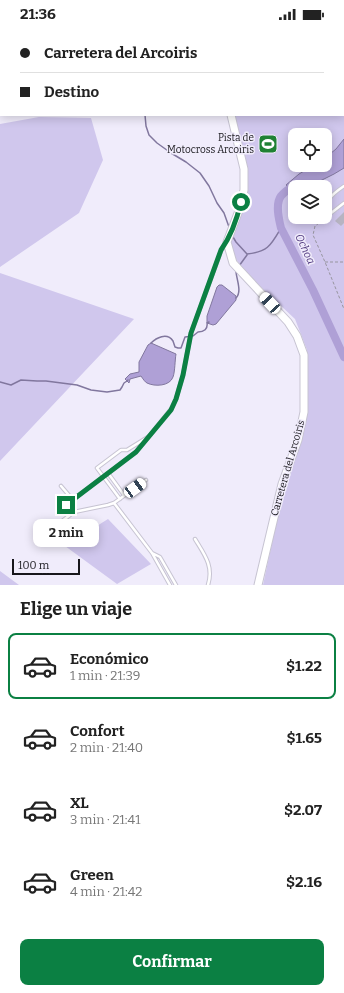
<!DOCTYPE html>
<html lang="es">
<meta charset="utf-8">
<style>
:root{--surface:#fff;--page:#f2f2f2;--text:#222;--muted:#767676;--line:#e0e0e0;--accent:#0b8043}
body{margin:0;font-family:Bitter,serif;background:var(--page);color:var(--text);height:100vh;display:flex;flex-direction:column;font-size:15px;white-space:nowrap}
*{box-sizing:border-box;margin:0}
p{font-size:13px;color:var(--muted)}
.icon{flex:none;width:22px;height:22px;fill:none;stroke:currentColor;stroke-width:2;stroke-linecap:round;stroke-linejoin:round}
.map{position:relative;height:557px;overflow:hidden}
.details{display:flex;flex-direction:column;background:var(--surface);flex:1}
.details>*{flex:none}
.banner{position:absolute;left:0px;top:0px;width:344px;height:88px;box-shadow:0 2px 10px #0003;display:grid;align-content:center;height:88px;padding:0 20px;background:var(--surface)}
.buttons{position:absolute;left:288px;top:100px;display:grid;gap:8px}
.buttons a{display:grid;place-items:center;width:44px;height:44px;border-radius:8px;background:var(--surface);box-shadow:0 2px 10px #0003;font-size:20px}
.scale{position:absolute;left:12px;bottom:10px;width:68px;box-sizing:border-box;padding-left:4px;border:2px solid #17161b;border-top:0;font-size:11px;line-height:14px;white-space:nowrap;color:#17161b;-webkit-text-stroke:3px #f0ecfb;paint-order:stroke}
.end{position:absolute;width:18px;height:18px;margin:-9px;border:5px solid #0b8043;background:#fff;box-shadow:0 0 0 2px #fff}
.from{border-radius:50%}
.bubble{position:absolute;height:28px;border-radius:8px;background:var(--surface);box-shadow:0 2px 10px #0003;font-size:13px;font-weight:700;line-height:28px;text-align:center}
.car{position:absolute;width:12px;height:24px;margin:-12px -6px;border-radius:5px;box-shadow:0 0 3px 1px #0007;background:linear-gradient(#fff 24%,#345 0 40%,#fff 0 76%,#345 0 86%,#fff 0)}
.banner b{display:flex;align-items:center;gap:14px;height:38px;font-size:15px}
.banner b+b{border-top:1px solid var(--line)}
.banner i{width:10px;height:10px;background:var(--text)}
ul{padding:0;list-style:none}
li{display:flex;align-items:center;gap:12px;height:66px;margin:0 8px 6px;padding:0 12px;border:2px solid transparent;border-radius:8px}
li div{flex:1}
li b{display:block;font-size:15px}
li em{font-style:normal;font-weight:700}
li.on{border-color:var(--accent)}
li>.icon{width:36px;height:36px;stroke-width:1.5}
h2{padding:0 20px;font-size:18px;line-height:48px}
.action{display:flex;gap:8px;margin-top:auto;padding:8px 20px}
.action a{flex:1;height:46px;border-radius:8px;background:var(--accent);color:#fff;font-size:16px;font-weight:700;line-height:46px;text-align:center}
.status{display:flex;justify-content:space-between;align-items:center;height:28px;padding:0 20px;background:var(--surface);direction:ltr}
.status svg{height:11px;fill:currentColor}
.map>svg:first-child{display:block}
</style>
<div class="status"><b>21:36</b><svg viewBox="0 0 49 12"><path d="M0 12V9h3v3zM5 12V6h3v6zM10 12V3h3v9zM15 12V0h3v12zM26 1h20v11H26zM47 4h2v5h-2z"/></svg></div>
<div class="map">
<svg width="344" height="557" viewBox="0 0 344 557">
<rect width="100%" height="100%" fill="#f0ecfb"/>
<path fill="#d0c7ed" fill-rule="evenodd" d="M 216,0 L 344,0 L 344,557 L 263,557 L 277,492 L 294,435 L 308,381 L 307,322 L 295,291 L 247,246 L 235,230 L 231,215 L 247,167 L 246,139 L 235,87 L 343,87 L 343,1 L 216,1 ZM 295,107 L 325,107 L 325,137 L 295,137 ZM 295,159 L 325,159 L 325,189 L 295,189 Z
M 39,89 L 91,90 L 103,132 L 79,185 L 0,239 L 0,96 Z
M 0,245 L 134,291 L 0,433 Z
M 108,491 L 151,536 L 117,556 L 65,518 Z
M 0,543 L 19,557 L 0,557 Z"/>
<path fill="#afa0d6" stroke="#81779e" d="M 344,111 L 344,140 L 334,146 L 308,159 L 295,159 L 295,166 L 286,157 L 299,146 L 314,137 L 325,137 L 325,130 L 336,121 Z
M 219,257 L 222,257 L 236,268 L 236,272 L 216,296 L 213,297 L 207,295 L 207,288 L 217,259 Z
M 151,315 L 176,326 C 175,331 175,344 173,349 C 170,358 155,359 147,355 C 145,354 143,351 141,348 L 130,351 L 129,355 L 125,351 L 130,346 L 139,344 L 139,334 L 148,317 Z"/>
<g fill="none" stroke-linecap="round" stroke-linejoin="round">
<path stroke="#81779e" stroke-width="1.5" d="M 106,0 L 107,1
M 145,87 L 146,98 L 149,107 L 157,115 L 171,125 L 186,134 L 200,145 L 209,158 L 217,175 L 224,185 L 229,199
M 233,209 L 236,214 L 247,226 C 268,224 271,217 281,200
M 239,238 L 247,227
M 236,270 C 242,264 237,253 236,244
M 151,315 C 156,310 167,304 173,313 C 173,313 175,319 175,319 L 178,320 L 181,320 L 185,309 L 193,308 L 198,304 C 204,304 208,301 207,295 L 209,294
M 0,354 L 11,357 L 21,352 L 37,353 L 46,353 L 77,357 L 91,362 L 107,364 L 120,362 L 122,359 L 124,355 L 127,353 L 128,352"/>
<path stroke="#afa0d6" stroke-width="8" d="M 299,154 C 293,158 285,163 281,168 C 275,176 279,192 281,200 L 313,262 L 344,329"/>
</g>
<path fill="#b7b4c2" d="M 344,184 L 344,195 L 341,198 L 335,193 Z"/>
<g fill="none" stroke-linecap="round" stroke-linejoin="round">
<g stroke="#c7c4d2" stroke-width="4.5">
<path id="service" d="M 0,27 L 1,27
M 0,60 L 1,59
M 344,158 C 328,169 328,170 326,189 L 344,175
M 108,445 L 124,467
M 61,458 L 73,472
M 120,471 L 97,440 L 121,422 L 127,422 L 148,409
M 114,475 L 152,525
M 66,477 L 136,424 L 151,406 L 171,381 L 176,371 L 183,347 L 191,305 L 221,223 L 226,216
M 195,511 C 204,526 214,538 208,557
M 37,512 L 74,484 L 108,477 L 114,475 L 146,452
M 170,557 L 152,525 L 160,529 L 176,557"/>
</g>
<g stroke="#c7c4d2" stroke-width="8">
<path id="minor" d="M 152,0 L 152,1
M 0,30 L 1,33"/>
</g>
<g stroke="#c7c4d2" stroke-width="9">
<path id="tertiary" d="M 211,0 L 211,1
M 231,87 L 244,141 L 244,162 L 238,185 L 227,214 L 233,235 L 288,294 L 297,308 L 304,327 L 304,384 L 298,412 L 282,456 L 258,557"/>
</g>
<path stroke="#97959f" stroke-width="1" stroke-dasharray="3 2" stroke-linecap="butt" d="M 323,192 L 315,198 L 313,207 L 325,234 L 344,281
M 325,234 L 344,234"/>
<use href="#service" stroke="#fff" stroke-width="2.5"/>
<use href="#minor" stroke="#fff" stroke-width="5.5"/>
<use href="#tertiary" stroke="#fff" stroke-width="7"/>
</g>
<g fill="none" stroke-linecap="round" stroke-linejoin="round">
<path stroke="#0b8043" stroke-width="5" d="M 66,477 L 136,424 L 171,382 L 176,371 L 183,347 L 191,305 L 221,222 C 231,208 237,191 241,174"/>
</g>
<defs>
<g id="stadium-square" transform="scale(1)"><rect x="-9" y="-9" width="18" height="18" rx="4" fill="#1f8134" stroke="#f0ecfb"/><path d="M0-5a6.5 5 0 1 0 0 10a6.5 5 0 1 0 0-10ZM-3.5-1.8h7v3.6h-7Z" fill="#fff"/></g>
</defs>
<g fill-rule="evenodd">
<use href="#stadium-square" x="268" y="116"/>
</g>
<g text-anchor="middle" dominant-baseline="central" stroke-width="3" stroke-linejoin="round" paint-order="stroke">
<g font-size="10" fill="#17161b" stroke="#f0ecfb" text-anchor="end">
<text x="254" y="110">Pista de<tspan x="254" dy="12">Motocross Arcoiris</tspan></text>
</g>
<g font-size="10" fill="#17161b" stroke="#f0ecfb">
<text transform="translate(288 440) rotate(-74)">Carretera del Arcoiris</text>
</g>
<g font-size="11" font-style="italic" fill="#574184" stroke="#f0ecfb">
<text transform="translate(305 221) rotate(65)">Ochoa</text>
</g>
</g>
</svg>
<div class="buttons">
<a><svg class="icon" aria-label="locate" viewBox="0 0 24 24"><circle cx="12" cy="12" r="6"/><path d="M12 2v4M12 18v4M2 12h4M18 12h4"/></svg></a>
<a><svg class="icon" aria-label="layers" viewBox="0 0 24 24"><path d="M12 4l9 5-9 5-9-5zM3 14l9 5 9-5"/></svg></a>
</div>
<div class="scale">100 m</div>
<i class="end from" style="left:241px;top:174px"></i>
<i class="end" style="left:66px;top:477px"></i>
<div class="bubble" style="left:33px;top:491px;width:66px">2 min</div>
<i class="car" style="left:270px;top:275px;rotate:317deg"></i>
<i class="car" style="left:135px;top:460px;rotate:54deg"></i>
<div class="banner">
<b><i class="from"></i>Carretera del Arcoiris</b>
<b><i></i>Destino</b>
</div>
</div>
<section class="details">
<h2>Elige un viaje</h2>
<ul>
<li class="on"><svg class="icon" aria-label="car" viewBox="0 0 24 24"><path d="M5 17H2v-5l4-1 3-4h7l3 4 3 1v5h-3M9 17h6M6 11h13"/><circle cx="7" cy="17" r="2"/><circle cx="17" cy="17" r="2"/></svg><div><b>Económico</b><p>1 min · 21:39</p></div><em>$1.22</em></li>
<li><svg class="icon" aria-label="car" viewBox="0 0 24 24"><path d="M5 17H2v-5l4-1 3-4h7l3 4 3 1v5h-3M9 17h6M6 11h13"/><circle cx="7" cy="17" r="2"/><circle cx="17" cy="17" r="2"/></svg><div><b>Confort</b><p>2 min · 21:40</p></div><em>$1.65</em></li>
<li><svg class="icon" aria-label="car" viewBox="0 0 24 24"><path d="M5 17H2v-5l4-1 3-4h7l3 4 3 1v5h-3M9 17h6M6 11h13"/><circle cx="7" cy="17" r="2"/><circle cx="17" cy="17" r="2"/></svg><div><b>XL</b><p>3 min · 21:41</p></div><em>$2.07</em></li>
<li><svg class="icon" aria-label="car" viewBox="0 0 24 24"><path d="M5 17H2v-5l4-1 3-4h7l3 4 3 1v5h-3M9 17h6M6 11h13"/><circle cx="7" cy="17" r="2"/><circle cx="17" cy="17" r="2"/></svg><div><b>Green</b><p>4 min · 21:42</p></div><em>$2.16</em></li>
</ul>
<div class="action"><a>Confirmar</a></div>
</section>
